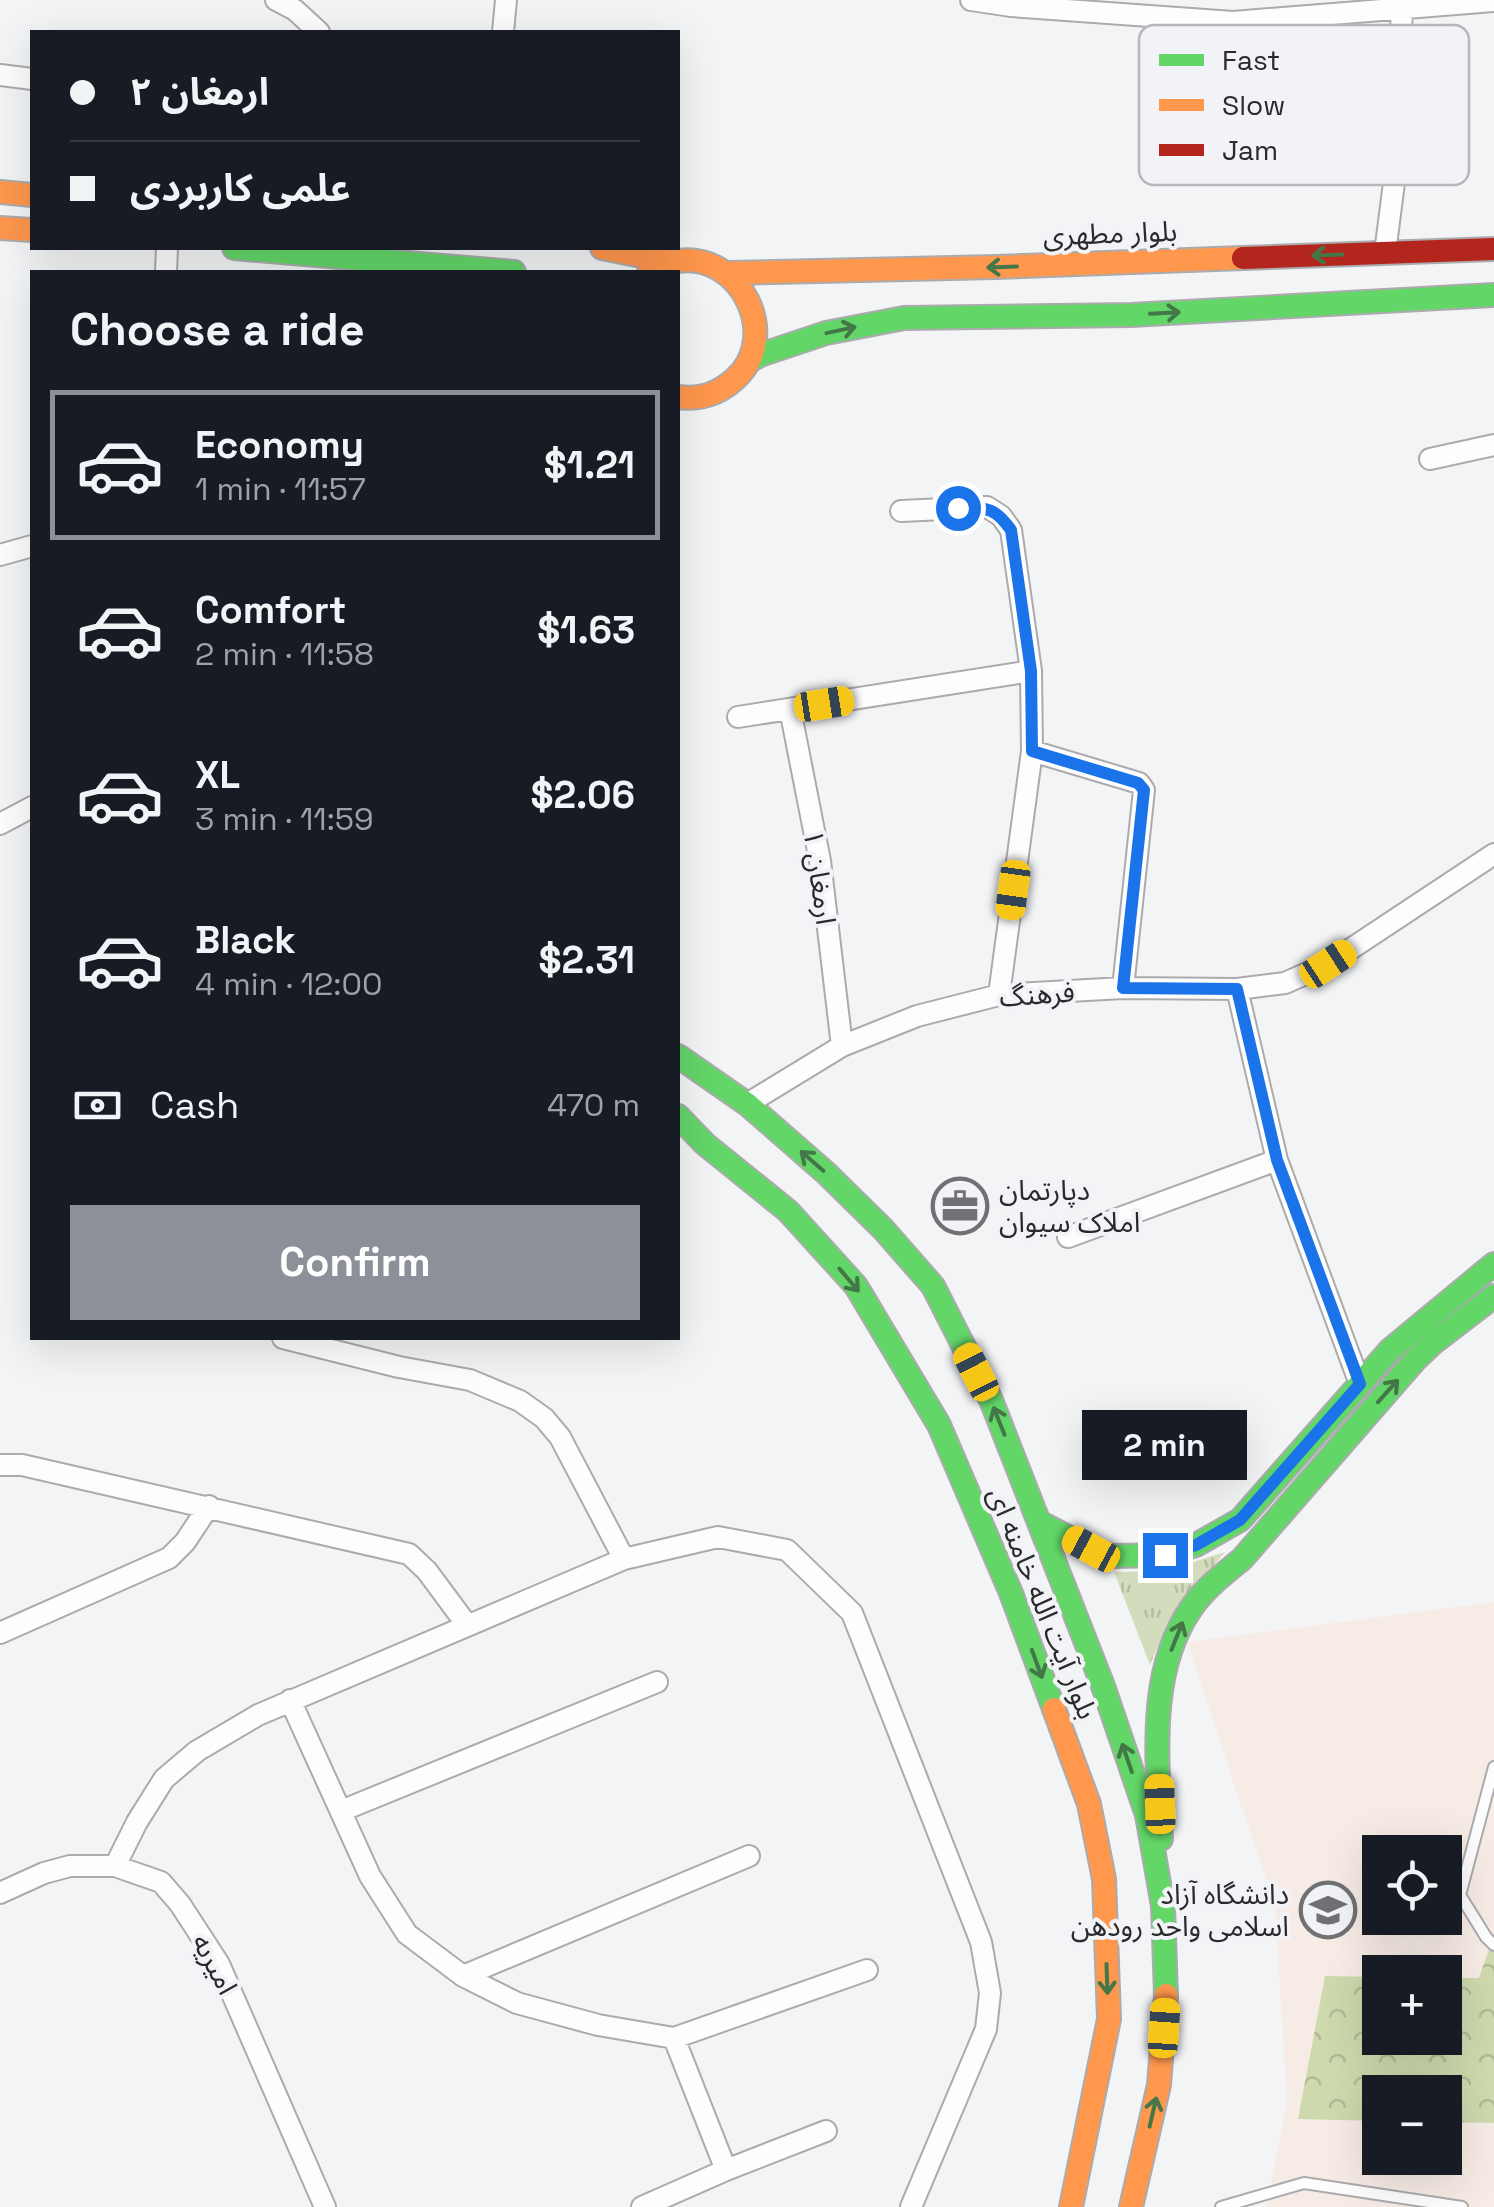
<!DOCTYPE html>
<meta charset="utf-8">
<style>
:root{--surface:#171b24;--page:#242831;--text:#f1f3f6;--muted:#9ea1a6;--line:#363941;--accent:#8c9099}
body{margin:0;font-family:"Space Grotesk","Noto Sans Arabic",sans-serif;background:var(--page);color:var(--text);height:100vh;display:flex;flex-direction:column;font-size:38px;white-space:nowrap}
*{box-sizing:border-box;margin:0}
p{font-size:32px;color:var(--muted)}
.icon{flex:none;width:55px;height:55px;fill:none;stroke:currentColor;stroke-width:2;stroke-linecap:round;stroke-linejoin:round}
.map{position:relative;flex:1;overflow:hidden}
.sheet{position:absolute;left:30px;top:270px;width:650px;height:1070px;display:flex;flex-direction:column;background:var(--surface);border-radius:0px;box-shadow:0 10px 40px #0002}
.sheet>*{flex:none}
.guide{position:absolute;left:30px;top:30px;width:650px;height:220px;border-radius:0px;box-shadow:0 10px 40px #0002;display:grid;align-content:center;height:220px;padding:0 40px;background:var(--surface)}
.controls{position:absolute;left:1362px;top:1835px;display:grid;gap:20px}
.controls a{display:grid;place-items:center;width:100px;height:100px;border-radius:0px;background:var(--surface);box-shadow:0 10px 40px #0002;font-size:50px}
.end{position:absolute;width:45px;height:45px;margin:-22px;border:12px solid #1a73e8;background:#fff;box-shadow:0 0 0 5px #fff}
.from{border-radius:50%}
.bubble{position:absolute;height:70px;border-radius:0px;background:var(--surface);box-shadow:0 10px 40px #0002;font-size:32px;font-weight:700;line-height:70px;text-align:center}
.car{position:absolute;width:30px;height:60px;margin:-30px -15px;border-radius:12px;box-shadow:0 0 8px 2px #0007;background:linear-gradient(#f5c518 24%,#345 0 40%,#f5c518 0 76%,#345 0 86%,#f5c518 0)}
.guide b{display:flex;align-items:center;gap:35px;height:95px;font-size:38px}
.guide b+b{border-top:2px solid var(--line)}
.guide i{width:25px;height:25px;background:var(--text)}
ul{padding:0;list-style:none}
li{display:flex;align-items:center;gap:30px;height:150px;margin:0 20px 15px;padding:0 20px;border:5px solid transparent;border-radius:0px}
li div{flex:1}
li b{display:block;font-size:38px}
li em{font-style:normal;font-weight:700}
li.active{border-color:var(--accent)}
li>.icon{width:90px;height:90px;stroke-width:1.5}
h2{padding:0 40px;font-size:45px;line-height:120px}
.pay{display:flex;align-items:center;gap:25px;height:110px;padding:0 40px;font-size:38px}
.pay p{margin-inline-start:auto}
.action{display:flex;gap:20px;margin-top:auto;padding:20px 40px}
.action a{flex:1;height:115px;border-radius:0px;background:var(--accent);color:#fff;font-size:40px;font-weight:700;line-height:115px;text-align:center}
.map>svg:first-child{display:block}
</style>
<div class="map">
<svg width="1494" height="2207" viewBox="0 0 1494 2207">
<defs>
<pattern id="grass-tufts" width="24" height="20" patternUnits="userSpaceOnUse" patternTransform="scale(2.5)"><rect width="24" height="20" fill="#d4dcbe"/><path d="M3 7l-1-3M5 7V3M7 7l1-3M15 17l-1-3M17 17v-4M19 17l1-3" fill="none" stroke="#b6bda3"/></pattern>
<pattern id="forest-crowns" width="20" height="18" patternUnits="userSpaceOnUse" patternTransform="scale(2.5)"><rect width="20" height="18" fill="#ced9ad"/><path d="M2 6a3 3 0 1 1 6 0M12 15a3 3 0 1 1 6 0" fill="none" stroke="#b1ba95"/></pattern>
</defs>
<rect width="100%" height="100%" fill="#f3f4f6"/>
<path fill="#f7ece5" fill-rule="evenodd" d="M 1494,1602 L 1494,2207 L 1266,2207 L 1287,2102 L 1275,1903 L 1236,1791 L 1188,1642 ZM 1380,1852 L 1445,1852 L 1445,1918 L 1380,1918 ZM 1380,1972 L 1445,1972 L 1445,2038 L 1380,2038 ZM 1380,2092 L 1445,2092 L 1445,2158 L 1380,2158 Z"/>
<path fill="url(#grass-tufts)" d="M 1225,1552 L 1168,1621 L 1150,1665 L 1114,1572 L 1165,1571 Z"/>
<path fill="url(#forest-crowns)" d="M 1494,1935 L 1494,2123 L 1445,2122 L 1445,2092 L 1380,2092 L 1380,2121 L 1298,2119 L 1325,1976 L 1380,1977 L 1380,2038 L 1445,2038 L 1445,1978 L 1479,1978 Z"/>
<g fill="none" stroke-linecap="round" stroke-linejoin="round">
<g stroke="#ababad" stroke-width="14">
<path id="lane" d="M 1494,1767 L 1460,1895 L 1486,1937 L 1494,1945
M 1221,2207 L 1304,2183 L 1462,2207"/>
</g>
<g stroke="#ababad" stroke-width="24">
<path id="street" d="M 276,0 L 295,10 L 319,32
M 971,0 L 1011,6 L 1233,22 L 1494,1
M 503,32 L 506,0
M 0,75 L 32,79
M 1385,253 L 1395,175 L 1402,7
M 166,272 L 167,248
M 1430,459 L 1494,445
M 901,511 L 987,507 L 1001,516 L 1011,530 L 1031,671 L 1032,751 L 999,995
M 0,555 L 32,546
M 790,709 L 820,861 L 842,1046
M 738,717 L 1031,671
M 1032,751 L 1139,783 L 1144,790 L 1123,988
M 0,824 L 32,807
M 1237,989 L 1277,1160 L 1360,1384
M 747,1104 L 842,1046 L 917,1016 L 999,995 L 1123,988 L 1237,989 L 1285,983 L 1328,964 L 1494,854
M 1068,1237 L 1277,1160
M 283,1338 L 399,1367 L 470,1380 L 520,1401 L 544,1418 L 560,1437 L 624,1559
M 0,1465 L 22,1465 L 409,1554 L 427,1571 L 467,1625
M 0,1633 L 169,1558 L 185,1542 L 209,1506
M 290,1700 L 370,1876 L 407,1934 L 463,1976 L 517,2003 L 598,2025 L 674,2038 L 867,1970
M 341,1811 L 657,1682
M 115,1866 L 137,1822 L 164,1779 L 197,1751 L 258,1715 L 624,1559 L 718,1537 L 787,1550 L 852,1613 L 981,1942 L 990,1993 L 986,2029 L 911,2207
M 0,1893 L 44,1873 L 70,1866 L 115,1866 L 161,1882 L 180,1904 L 219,1964 L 325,2207
M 463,1976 L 749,1856
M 674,2038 L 726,2170
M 642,2207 L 726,2170 L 826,2131"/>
</g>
<g stroke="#ababad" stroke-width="26">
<path id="fast" d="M 234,248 L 514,272
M 749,361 L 760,355 L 826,333 L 904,318 L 1131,315 L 1494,295
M 678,1056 L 747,1104 L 826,1173 L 883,1229 L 933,1286 L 991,1400 L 1103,1686 L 1147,1815 L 1163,1906 L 1166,1995
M 678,1116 L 705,1144 L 788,1211 L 856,1286 L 939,1425 L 1011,1593 L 1054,1709
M 1039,1522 L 1091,1549 L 1112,1556 L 1165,1555 L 1196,1545 L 1240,1520 L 1390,1350 L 1494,1264
M 1161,1839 C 1158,1764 1146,1672 1192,1607 C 1205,1588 1225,1573 1242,1559 L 1416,1359 L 1433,1343 L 1494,1296"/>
</g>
<g stroke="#ababad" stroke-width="26">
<path id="slow" d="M 0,192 L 32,195
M 0,228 L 32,230
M 602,248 L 672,262
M 649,272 C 658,269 669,263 678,261 C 741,252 782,337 735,379 C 718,394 701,400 678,397
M 728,273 L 996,267 L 1243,258
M 1054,1709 L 1089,1804 L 1104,1879 L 1109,2019 L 1071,2207
M 1131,2207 L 1159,2085 L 1166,1995"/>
</g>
<g stroke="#ababad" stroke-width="26">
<path id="jam" d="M 1243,258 L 1494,249"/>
</g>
<use href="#lane" stroke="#fdfdfe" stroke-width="10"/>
<use href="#street" stroke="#fdfdfe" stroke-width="20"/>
<use href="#fast" stroke="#63d668" stroke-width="22"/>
<use href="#slow" stroke="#ff974d" stroke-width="22"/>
<use href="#jam" stroke="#b3261e" stroke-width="22"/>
</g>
<defs><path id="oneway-shaft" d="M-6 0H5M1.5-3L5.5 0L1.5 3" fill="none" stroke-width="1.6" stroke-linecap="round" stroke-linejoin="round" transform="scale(2.5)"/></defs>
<g stroke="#447747">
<use href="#oneway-shaft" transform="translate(1327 255) rotate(178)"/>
<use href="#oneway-shaft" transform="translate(1002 267) rotate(178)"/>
<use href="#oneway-shaft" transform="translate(1165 313) rotate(-3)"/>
<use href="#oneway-shaft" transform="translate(841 330) rotate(-12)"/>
<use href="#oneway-shaft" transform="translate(812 1161) rotate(-139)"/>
<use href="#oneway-shaft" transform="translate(849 1280) rotate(50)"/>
<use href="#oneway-shaft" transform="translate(1388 1391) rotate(-48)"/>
<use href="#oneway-shaft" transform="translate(999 1421) rotate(-112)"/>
<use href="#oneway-shaft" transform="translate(1177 1636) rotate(-68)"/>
<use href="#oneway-shaft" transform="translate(1037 1664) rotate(70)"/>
<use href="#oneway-shaft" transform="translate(1127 1758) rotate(-109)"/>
<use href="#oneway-shaft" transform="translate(1107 1979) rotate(88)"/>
<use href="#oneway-shaft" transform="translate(1153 2112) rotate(-77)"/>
</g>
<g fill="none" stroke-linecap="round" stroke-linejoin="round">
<path stroke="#1a73e8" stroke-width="12" d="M 958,508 C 986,508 994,506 1011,530 L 1031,671 L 1032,751 L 1138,783 L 1144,790 L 1123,988 L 1237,989 L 1277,1160 L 1360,1384 L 1240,1520 L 1196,1545 L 1165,1555"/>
</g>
<defs>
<g id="office-ring" transform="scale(2.875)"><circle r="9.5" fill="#f2f3f7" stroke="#707173" stroke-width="1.5"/><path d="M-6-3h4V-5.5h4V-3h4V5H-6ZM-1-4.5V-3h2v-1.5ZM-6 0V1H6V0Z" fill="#707173"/></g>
<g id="university-ring" transform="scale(2.875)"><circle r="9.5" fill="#f2f3f7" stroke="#707173" stroke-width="1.5"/><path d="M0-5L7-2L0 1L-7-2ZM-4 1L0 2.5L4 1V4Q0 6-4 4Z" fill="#707173"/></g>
</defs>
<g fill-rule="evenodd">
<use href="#office-ring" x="960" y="1206"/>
<use href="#university-ring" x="1328" y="1910"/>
</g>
<g text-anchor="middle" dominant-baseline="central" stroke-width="8" stroke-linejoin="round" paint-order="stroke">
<g font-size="28" fill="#2a2a2c" stroke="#f2f3f7">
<text transform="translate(1110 233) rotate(-2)">بلوار مطهری</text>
<text transform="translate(820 877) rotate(82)">ارمغان ۱</text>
<text transform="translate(1037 994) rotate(-4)">فرهنگ</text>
<text transform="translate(1043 1603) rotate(68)">بلوار آیت الله خامنه ای</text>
<text transform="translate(215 1964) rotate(62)">امیریه</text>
</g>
<g font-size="28" fill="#2a2a2c" stroke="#f2f3f7" text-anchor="start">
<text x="999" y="1190">دپارتمان<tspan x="999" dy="32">املاک سیوان</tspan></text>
<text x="1289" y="1894" text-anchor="end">دانشگاه آزاد<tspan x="1289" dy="32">اسلامی واحد رودهن</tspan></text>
</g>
</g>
<rect x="1139" y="25" width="330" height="160" rx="15" fill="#f2f3f7" stroke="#b6b7ba" stroke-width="2.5"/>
<rect x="1159" y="54" width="45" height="12" fill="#63d668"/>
<rect x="1159" y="99" width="45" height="12" fill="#ff974d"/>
<rect x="1159" y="144" width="45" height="12" fill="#b3261e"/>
<g font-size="28" fill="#2a2a2c">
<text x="1222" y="70">Fast</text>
<text x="1222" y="115">Slow</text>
<text x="1222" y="160">Jam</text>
</g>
</svg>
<div class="controls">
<a><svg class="icon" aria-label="locate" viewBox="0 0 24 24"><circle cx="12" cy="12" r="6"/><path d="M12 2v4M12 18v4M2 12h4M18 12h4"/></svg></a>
<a>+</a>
<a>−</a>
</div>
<i class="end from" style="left:958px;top:508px"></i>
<i class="end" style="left:1165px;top:1555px"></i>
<div class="bubble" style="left:1082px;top:1410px;width:165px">2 min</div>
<i class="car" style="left:824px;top:704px;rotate:81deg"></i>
<i class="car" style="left:1013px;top:890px;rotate:188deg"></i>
<i class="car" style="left:1328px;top:964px;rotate:57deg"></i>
<i class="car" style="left:976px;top:1372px;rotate:333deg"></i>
<i class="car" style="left:1091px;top:1549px;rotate:298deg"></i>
<i class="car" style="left:1160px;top:1804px;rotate:358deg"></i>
<i class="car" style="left:1164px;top:2028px;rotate:4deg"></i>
<div class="guide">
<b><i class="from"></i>ارمغان ۲</b>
<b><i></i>علمی کاربردی</b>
</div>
<section class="sheet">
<h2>Choose a ride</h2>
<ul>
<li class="active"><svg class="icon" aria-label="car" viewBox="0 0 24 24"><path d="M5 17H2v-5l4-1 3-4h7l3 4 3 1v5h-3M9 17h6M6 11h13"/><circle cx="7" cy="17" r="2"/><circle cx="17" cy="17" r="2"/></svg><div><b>Economy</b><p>1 min · 11:57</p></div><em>$1.21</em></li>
<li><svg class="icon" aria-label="car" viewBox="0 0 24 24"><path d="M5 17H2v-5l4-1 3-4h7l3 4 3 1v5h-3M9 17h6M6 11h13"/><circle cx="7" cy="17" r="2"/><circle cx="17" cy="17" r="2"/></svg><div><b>Comfort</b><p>2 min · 11:58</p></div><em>$1.63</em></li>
<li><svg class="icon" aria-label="car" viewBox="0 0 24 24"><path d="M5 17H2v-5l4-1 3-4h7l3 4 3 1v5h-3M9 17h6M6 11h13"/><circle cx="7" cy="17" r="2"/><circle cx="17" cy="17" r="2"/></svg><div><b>XL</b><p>3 min · 11:59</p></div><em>$2.06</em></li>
<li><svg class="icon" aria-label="car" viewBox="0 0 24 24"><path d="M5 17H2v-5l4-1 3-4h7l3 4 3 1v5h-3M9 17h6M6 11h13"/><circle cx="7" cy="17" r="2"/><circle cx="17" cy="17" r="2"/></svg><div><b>Black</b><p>4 min · 12:00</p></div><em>$2.31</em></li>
</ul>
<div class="pay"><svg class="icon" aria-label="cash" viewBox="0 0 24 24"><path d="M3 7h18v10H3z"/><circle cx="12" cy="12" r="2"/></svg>Cash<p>470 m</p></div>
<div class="action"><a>Confirm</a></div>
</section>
</div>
